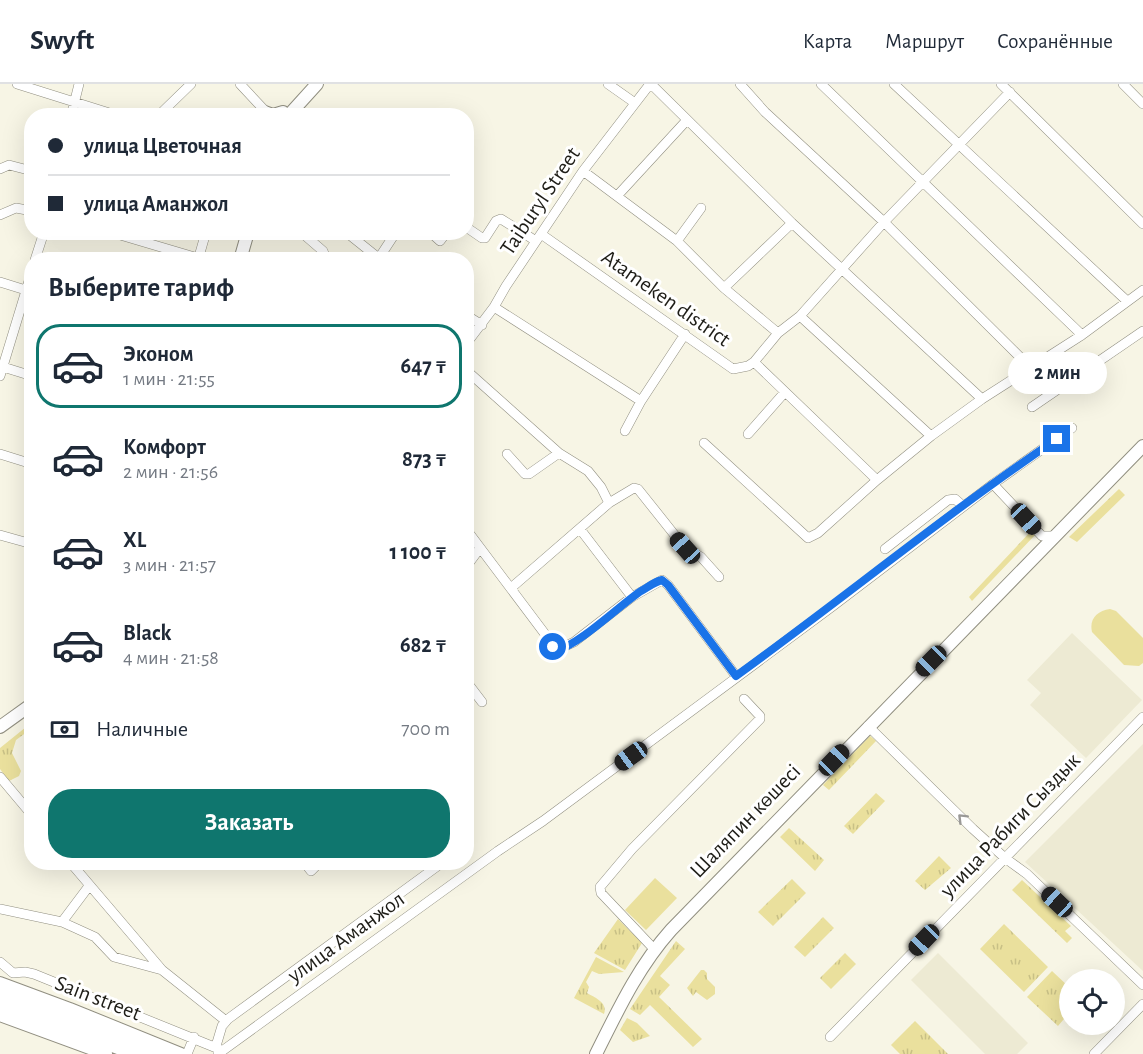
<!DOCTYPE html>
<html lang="ru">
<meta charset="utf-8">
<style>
:root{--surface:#fff;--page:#f6f6f7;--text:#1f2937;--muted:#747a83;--line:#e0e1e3;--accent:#0f766e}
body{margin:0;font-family:"Alegreya Sans",sans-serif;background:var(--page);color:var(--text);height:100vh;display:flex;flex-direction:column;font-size:22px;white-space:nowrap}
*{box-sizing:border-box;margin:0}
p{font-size:20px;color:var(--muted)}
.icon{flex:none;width:33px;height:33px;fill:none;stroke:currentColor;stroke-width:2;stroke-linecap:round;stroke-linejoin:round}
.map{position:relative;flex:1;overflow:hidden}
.sheet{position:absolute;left:24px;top:168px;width:450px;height:618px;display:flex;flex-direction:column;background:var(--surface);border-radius:24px;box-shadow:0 6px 24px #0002}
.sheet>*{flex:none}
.top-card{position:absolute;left:24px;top:24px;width:450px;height:132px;border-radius:24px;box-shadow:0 6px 24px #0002;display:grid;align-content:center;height:132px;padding:0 24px;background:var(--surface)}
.buttons{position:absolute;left:1059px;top:885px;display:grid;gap:12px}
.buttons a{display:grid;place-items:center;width:66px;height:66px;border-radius:50%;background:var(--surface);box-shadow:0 6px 24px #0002;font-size:30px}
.end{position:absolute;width:27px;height:27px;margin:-14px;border:8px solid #1a73e8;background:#fff;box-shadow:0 0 0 3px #fff}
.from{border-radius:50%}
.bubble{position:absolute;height:42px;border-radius:21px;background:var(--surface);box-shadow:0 6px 24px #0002;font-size:20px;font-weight:600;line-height:42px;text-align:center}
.car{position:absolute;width:18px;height:36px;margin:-18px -9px;border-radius:8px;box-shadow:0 0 4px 2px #0007;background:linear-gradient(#222 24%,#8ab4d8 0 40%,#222 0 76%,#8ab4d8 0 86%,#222 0)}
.top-card b{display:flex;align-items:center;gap:21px;height:57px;font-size:22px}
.top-card b+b{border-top:2px solid var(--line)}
.top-card i{width:15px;height:15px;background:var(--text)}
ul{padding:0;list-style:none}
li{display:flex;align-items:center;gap:18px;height:84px;margin:0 12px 9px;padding:0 12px;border:3px solid transparent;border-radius:24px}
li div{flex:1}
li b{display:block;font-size:22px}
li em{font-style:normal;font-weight:600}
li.selected{border-color:var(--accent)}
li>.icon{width:54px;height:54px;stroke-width:1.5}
h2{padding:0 24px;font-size:27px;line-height:72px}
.pay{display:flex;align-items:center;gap:15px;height:66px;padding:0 24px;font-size:22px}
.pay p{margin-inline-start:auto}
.primary-button{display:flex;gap:12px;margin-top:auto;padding:12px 24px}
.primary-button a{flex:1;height:69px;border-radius:24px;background:var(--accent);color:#fff;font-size:24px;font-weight:600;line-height:69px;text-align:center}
header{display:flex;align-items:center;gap:36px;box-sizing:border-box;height:84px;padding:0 30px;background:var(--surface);border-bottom:2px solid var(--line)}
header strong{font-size:28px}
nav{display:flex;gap:33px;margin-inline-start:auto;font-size:21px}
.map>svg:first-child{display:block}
</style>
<header>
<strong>Swyft</strong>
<nav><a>Карта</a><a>Маршрут</a><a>Сохранённые</a></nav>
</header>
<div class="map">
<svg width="1143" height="970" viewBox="0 0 1143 970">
<defs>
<pattern id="grass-tufts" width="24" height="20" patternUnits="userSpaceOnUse" patternTransform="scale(1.5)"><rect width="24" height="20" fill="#eae09d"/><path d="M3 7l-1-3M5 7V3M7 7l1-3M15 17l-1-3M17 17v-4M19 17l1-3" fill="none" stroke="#c8c086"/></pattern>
</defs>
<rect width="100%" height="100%" fill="#f7f5e5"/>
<path fill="#edead3" d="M 1072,549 L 1142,616 L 1086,674 L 1030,621 L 1041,609 L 1027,596 Z
M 1143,660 L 1143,887 L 1025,778 Z
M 938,869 L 1028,959 L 1017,970 L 985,970 L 911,896 Z"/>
<path fill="url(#grass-tufts)" d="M 1119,405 L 1125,411 L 1077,458 L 1069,453 Z
M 1032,446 L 1036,450 L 972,517 L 969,513 Z
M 31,639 L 31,645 L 16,656 L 12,669 L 21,687 L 19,692 L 9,697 L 0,685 L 0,664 Z
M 870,652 L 876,657 L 829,706 L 823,701 Z
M 876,709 L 885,717 L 853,750 L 844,742 Z
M 789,744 L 824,776 L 815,787 L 780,753 Z
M 939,772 L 951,784 L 925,806 L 915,797 Z
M 792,795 L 806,809 L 773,842 L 758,828 Z
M 1022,796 L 1071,842 L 1065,847 L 1072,854 L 1067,859 L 1012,806 Z
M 823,833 L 834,844 L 805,873 L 794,863 Z
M 618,835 L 642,859 L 625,886 L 594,869 Z
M 1004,840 L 1048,883 L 1024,908 L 980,865 Z
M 676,857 L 685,865 L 660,892 L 670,901 L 659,913 L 702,955 L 693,963 L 650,921 L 640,931 L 630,925 Z
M 845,869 L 856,880 L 831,905 L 820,894 Z
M 596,873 L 624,888 L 599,890 L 592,887 L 586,898 L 589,903 L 587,909 C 596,914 608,919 604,930 L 574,914 Z
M 701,886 L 704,886 L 707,889 L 707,895 L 715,903 L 715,910 L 707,916 L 696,908 L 693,912 L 687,904 Z
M 1052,887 L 1069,903 L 1069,929 L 1058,942 L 1027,913 Z
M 627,934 L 637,939 L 650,952 L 633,958 L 620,946 Z
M 915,937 L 948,970 L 900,970 L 891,961 Z"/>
<path fill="#eae09d" d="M 1110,525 L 1116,527 L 1143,554 L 1143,579 L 1139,582 L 1124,581 L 1092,548 C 1089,535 1097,527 1110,525 Z
M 655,794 L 677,814 L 646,846 L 625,826 Z"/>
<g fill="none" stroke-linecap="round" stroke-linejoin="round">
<g stroke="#918f81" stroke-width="10">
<path id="minor" d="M 17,0 L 119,32
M 240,0 L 269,31
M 608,0 L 635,19
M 651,0 L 792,139 L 982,315
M 740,0 L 765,28 L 884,138 L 1031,284
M 821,0 L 1082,251
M 894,0 L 1127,217
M 1001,0 L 1143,140
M 1123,0 L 1143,20
M 71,32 L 79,0
M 158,32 L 191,0
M 0,85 L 9,81 L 32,87
M 583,87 L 677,157 L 724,204 L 778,249
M 617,112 L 687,36
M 0,131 L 16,124 L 32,127
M 466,143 L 482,154 L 485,154 L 496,137 L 501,135 L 536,157
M 110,148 L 198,174
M 301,148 L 323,167 L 325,172 L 322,176
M 346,148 L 381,176
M 430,148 L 440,157 L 447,148
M 541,150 L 733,285 L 748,282 L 754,278 L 778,249 L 800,232 L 884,138 L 1010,8
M 677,157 L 701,124
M 35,176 L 44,148
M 198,176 L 206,148
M 382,176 L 381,171 L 396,148
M 0,198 L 32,208
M 724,204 L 792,139
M 494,223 L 641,317
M 466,231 L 482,241
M 800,232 L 931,352
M 466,260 L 494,223 L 506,202 L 583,87 L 650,0
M 754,278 L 877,396
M 0,282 L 32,292
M 466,286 L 559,369 L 588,387 L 601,403 L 609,419
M 0,292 L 32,187
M 1032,323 L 1143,247
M 625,347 L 641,317 L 685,250
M 748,350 L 785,308
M 704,359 L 808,454 L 818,449 L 877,396 L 931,352 L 982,315 L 1082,251 L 1143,206
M 0,370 L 32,380
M 507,370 L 525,390 L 529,390 L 559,369
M 993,400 L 1042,452 L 1053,452
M 466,445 L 557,566 L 574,558 L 632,513 L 662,496 L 668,501 L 736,592
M 580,445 L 632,513
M 0,451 L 32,460
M 885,465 L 948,416 L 955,415 L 963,422
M 466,483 L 480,464
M 511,504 L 609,419 L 634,404 L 638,405 L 685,464 L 701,473 L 719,493
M 466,597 L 482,618
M 868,642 L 973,745 L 1005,774 L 1027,790 L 1143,901
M 0,693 L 32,731
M 70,778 L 162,886 L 226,937
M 304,778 L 311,787 L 320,778
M 0,825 L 62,838 L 95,853 L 114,873 L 162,886
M 62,838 L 89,802
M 654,865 L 601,809 L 600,803 L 632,765 L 760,635 L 760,632 L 744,615
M 0,878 L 13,889 L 25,888 L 34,890 L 219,965
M 830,953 L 1143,633
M 216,962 L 222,942 L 228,935 L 443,778
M 187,970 L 194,953
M 218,970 L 498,767 L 543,737 L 833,522 L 993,400 L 1072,344
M 1094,970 L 1143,920"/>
</g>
<g stroke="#918f81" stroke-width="14">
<path id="major" d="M 265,28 L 273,31 L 283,28
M 288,32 L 317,0
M 240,176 L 248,148
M 0,643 L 32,620
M 0,899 L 70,925 L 181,970
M 0,910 L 158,970
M 0,920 L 134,970
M 0,931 L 106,970
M 596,970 C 618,926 638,883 671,846 L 1143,362"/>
</g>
<use href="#minor" stroke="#fff" stroke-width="9"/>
<use href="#major" stroke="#fff" stroke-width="12"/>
</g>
<defs><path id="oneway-chevron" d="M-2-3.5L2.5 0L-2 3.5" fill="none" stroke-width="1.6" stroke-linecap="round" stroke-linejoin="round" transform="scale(1.5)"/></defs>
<use stroke="#9a9997" href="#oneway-chevron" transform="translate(962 734) rotate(-135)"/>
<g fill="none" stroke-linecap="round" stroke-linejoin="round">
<path stroke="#1a73e8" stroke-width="8" d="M 553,563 L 557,566 C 579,561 620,521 641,507 C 648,503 654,498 662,496 L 668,501 L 736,592 C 844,514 947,429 1057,355"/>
</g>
<g text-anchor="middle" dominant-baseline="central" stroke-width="6" stroke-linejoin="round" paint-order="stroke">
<g font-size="22" fill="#1e1d17" stroke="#fff">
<text transform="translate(540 117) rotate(-56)">Taiburyl Street</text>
<text transform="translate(666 214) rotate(35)">Atameken district</text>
<text transform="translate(745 737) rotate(-46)">Шаляпин көшесі</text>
<text transform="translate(1010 741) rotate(-46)">улица Рабиги Сыздык</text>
<text transform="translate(346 853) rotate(-36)">улица Аманжол</text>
<text transform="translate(98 914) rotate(21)">Sain street</text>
</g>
</g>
</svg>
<div class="buttons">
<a><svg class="icon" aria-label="locate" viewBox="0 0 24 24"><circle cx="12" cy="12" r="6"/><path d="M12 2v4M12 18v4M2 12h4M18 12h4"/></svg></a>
</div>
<i class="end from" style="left:553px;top:563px"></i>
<i class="end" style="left:1057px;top:355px"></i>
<div class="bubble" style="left:1008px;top:268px;width:99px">2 мин</div>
<i class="car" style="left:1026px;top:435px;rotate:137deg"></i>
<i class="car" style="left:685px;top:464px;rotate:318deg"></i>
<i class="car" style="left:931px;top:577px;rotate:225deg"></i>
<i class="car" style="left:631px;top:672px;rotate:234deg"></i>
<i class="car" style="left:834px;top:676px;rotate:44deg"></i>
<i class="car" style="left:1057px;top:818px;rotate:313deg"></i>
<i class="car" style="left:924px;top:856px;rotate:224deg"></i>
<div class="top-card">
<b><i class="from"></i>улица Цветочная</b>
<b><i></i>улица Аманжол</b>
</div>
<section class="sheet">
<h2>Выберите тариф</h2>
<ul>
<li class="selected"><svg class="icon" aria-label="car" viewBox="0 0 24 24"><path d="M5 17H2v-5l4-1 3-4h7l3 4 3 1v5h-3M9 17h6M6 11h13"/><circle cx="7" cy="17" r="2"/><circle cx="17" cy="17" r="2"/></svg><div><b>Эконом</b><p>1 мин · 21:55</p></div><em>647 ₸</em></li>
<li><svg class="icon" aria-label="car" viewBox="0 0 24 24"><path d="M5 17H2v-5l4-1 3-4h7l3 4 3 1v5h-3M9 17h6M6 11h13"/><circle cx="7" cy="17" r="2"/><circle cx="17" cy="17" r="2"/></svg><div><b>Комфорт</b><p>2 мин · 21:56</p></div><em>873 ₸</em></li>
<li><svg class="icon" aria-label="car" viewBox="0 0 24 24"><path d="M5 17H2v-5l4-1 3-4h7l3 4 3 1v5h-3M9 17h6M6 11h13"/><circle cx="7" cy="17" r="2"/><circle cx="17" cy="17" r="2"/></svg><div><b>XL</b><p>3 мин · 21:57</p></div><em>1 100 ₸</em></li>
<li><svg class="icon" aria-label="car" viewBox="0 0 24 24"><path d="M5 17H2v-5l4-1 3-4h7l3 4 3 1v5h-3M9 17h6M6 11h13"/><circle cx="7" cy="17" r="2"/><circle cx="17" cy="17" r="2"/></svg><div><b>Black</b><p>4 мин · 21:58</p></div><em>682 ₸</em></li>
</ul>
<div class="pay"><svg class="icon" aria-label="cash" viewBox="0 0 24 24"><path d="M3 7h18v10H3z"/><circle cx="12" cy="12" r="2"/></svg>Наличные<p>700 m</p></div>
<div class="primary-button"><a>Заказать</a></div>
</section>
</div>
